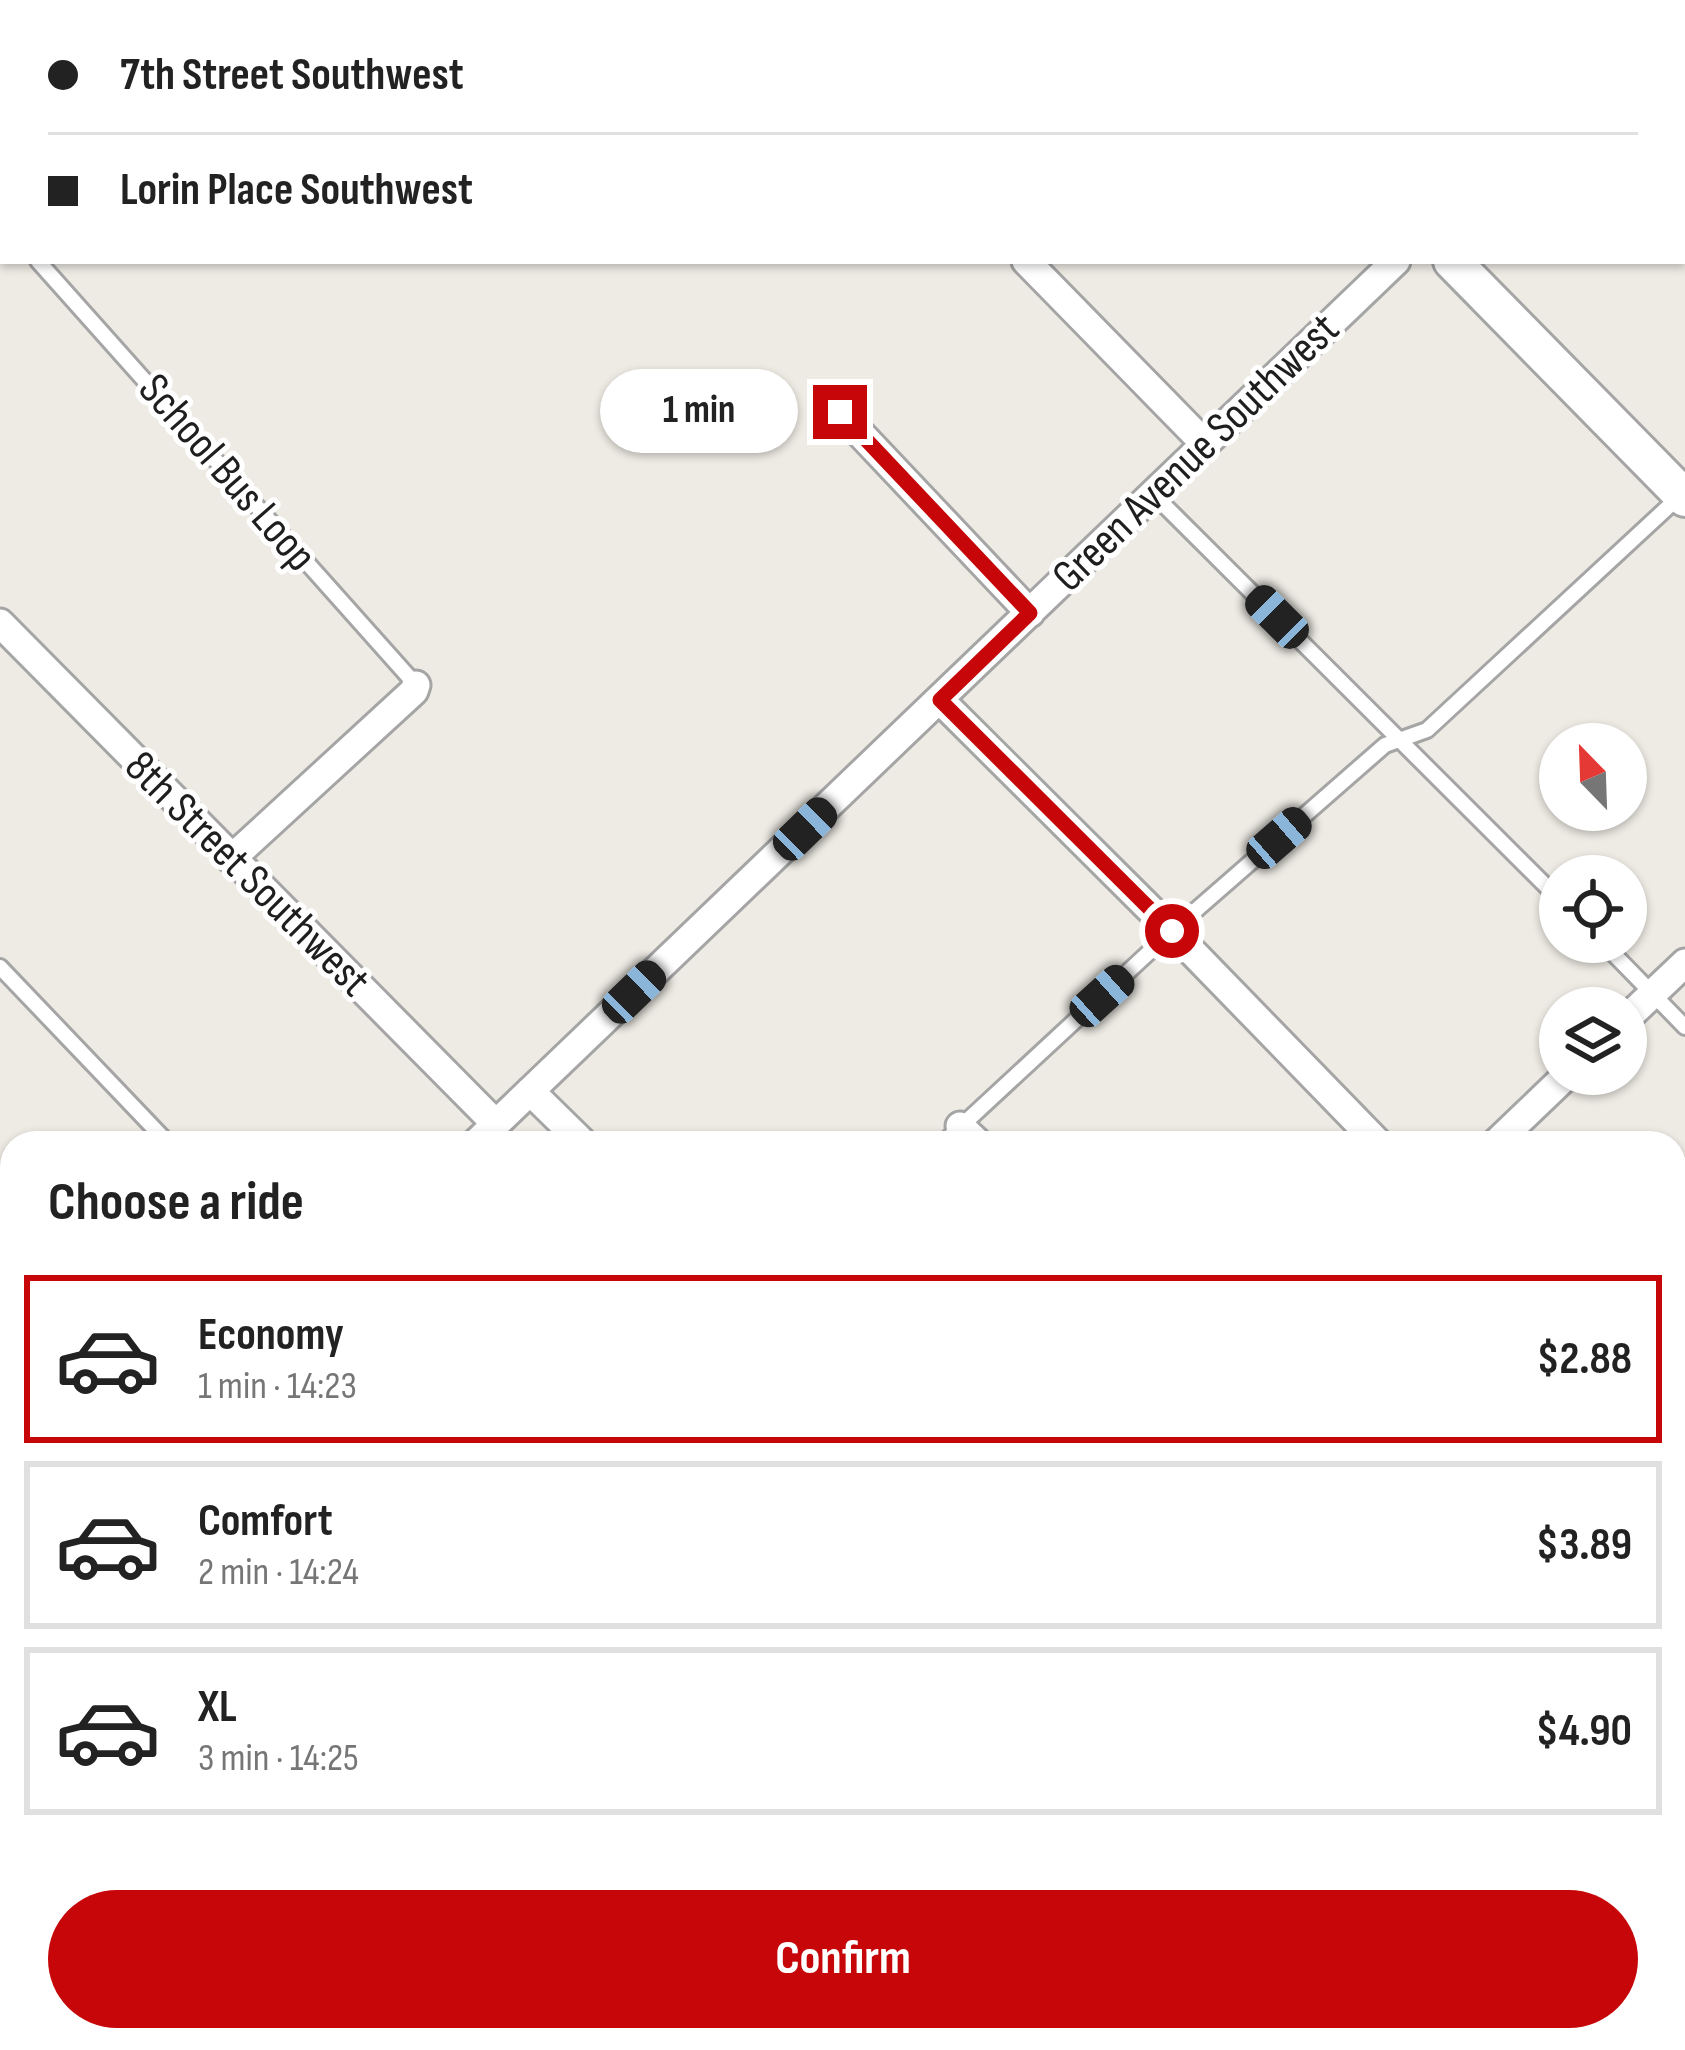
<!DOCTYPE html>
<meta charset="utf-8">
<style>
:root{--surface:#fff;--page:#f2f2f2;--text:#222;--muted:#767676;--line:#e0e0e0;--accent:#c60609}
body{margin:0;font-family:"Sofia Sans Condensed",sans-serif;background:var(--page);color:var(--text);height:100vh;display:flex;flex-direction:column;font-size:45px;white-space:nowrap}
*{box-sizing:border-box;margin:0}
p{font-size:39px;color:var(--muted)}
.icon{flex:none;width:66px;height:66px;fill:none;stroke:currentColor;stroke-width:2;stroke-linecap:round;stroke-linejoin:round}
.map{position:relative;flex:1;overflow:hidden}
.details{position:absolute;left:0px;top:1131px;width:1686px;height:921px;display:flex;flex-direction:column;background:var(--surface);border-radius:36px 36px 0 0;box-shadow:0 3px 9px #0004}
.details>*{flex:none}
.top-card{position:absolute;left:0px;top:0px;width:1686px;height:264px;box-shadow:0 3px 9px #0004;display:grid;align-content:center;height:264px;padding:0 48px;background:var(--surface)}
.needle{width:78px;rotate:337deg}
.tools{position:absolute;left:1539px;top:723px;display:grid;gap:24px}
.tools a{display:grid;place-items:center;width:108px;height:108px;border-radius:50%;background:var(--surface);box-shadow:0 3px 9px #0004;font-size:60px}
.end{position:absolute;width:54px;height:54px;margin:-27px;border:15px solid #c60609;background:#fff;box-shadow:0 0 0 6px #fff}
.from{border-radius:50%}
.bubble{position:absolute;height:84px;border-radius:42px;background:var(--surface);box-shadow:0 3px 9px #0004;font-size:39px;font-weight:700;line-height:84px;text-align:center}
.car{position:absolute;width:36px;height:72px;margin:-36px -18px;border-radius:15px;box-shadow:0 0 9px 3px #0007;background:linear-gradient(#222 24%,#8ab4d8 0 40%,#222 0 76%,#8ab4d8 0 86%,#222 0)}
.top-card b{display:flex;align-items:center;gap:42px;height:114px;font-size:45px}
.top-card b+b{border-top:3px solid var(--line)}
.top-card i{width:30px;height:30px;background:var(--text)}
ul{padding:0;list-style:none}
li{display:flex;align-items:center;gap:36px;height:168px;margin:0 24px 18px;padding:0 24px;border:6px solid var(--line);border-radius:0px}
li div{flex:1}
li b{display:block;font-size:45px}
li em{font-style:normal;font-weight:700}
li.current{border-color:var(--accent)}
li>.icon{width:108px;height:108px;stroke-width:1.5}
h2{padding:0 48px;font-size:54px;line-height:144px}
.cta{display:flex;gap:24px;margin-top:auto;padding:24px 48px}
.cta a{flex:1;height:138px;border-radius:72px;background:var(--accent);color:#fff;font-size:48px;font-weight:700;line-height:138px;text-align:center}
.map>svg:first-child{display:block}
</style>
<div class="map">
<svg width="1685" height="2050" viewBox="0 0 1685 2050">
<rect width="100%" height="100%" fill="#eeebe4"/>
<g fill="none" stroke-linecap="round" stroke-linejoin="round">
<g stroke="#a5a5a5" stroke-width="20">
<path id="service" d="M 488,0 L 491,3
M 0,220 L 3,223
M 38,261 L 416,685
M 1153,494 L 1560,900
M 1602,942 L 1685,1027
M 0,967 L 168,1143
M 943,1143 L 1172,931 L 1385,745 L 1427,730 L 1681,495"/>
</g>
<g stroke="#a5a5a5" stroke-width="33">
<path id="minor" d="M 41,0 L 44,3
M 771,0 L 774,3
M 1667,3 L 1670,0
M 1026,261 L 1205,444
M 840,412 L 1030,613
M 0,623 L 496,1124
M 940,700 L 1172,931 L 1378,1143
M 231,859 L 414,691 L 416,685
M 1626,1019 L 1685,963
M 530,1091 L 583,1143
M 960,1126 L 978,1143
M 476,1143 L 1396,261
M 1496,1143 L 1568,1074
M 0,1299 L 12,1312
M 1674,1445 L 1685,1456
M 0,1606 L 12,1594
M 0,1747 L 12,1759
M 286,2040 L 295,2050
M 673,2040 L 682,2050
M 1040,2040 L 1050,2050
M 1451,2040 L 1461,2050"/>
</g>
<g stroke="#a5a5a5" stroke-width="42">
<path id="tertiary" d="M 1193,0 L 1196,3
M 170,3 L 173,0
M 0,165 L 3,162
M 1452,261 L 1685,498"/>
</g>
<use href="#service" stroke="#fff" stroke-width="14"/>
<use href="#minor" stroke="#fff" stroke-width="27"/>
<use href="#tertiary" stroke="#fff" stroke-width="36"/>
</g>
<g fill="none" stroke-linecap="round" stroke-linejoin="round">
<path stroke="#c60609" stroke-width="15" d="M 840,412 L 1030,613 L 940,700 L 1172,931"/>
</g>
<g text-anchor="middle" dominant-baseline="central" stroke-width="10" stroke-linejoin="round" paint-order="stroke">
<g font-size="45" fill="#1e1e1e" stroke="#fff">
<text transform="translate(1196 453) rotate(-44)">Green Avenue Southwest</text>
<text transform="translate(227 473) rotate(49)">School Bus Loop</text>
<text transform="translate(247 874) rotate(45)">8th Street Southwest</text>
</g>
</g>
</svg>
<div class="tools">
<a><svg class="needle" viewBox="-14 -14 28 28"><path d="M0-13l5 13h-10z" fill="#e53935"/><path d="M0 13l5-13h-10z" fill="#767676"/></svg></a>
<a><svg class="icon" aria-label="locate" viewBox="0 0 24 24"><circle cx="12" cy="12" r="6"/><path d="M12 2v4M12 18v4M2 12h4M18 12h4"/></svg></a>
<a><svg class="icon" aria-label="layers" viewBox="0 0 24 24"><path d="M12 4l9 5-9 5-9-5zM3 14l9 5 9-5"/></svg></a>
</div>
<i class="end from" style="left:1172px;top:931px"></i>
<i class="end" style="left:840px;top:412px"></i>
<div class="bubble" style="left:600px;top:369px;width:198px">1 min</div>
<i class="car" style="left:1277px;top:617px;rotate:315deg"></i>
<i class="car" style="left:805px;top:829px;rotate:46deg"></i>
<i class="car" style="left:1279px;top:838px;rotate:49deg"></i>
<i class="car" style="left:634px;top:992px;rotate:46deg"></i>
<i class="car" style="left:1102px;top:996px;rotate:48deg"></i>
<div class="top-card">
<b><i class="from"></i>7th Street Southwest</b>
<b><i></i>Lorin Place Southwest</b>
</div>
<section class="details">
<h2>Choose a ride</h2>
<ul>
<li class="current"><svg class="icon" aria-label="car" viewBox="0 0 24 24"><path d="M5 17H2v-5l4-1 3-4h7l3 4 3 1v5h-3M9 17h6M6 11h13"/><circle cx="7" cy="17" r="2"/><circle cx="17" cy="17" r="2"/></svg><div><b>Economy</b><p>1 min · 14:23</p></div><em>$2.88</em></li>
<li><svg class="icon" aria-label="car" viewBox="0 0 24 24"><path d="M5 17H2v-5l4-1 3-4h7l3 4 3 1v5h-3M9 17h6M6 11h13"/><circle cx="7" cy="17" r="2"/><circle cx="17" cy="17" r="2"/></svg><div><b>Comfort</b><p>2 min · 14:24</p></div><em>$3.89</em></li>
<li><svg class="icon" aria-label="car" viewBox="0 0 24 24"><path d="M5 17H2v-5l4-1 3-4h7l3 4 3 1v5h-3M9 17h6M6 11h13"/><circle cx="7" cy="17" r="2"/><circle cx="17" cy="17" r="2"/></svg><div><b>XL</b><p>3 min · 14:25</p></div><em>$4.90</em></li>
</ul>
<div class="cta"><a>Confirm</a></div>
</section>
</div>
